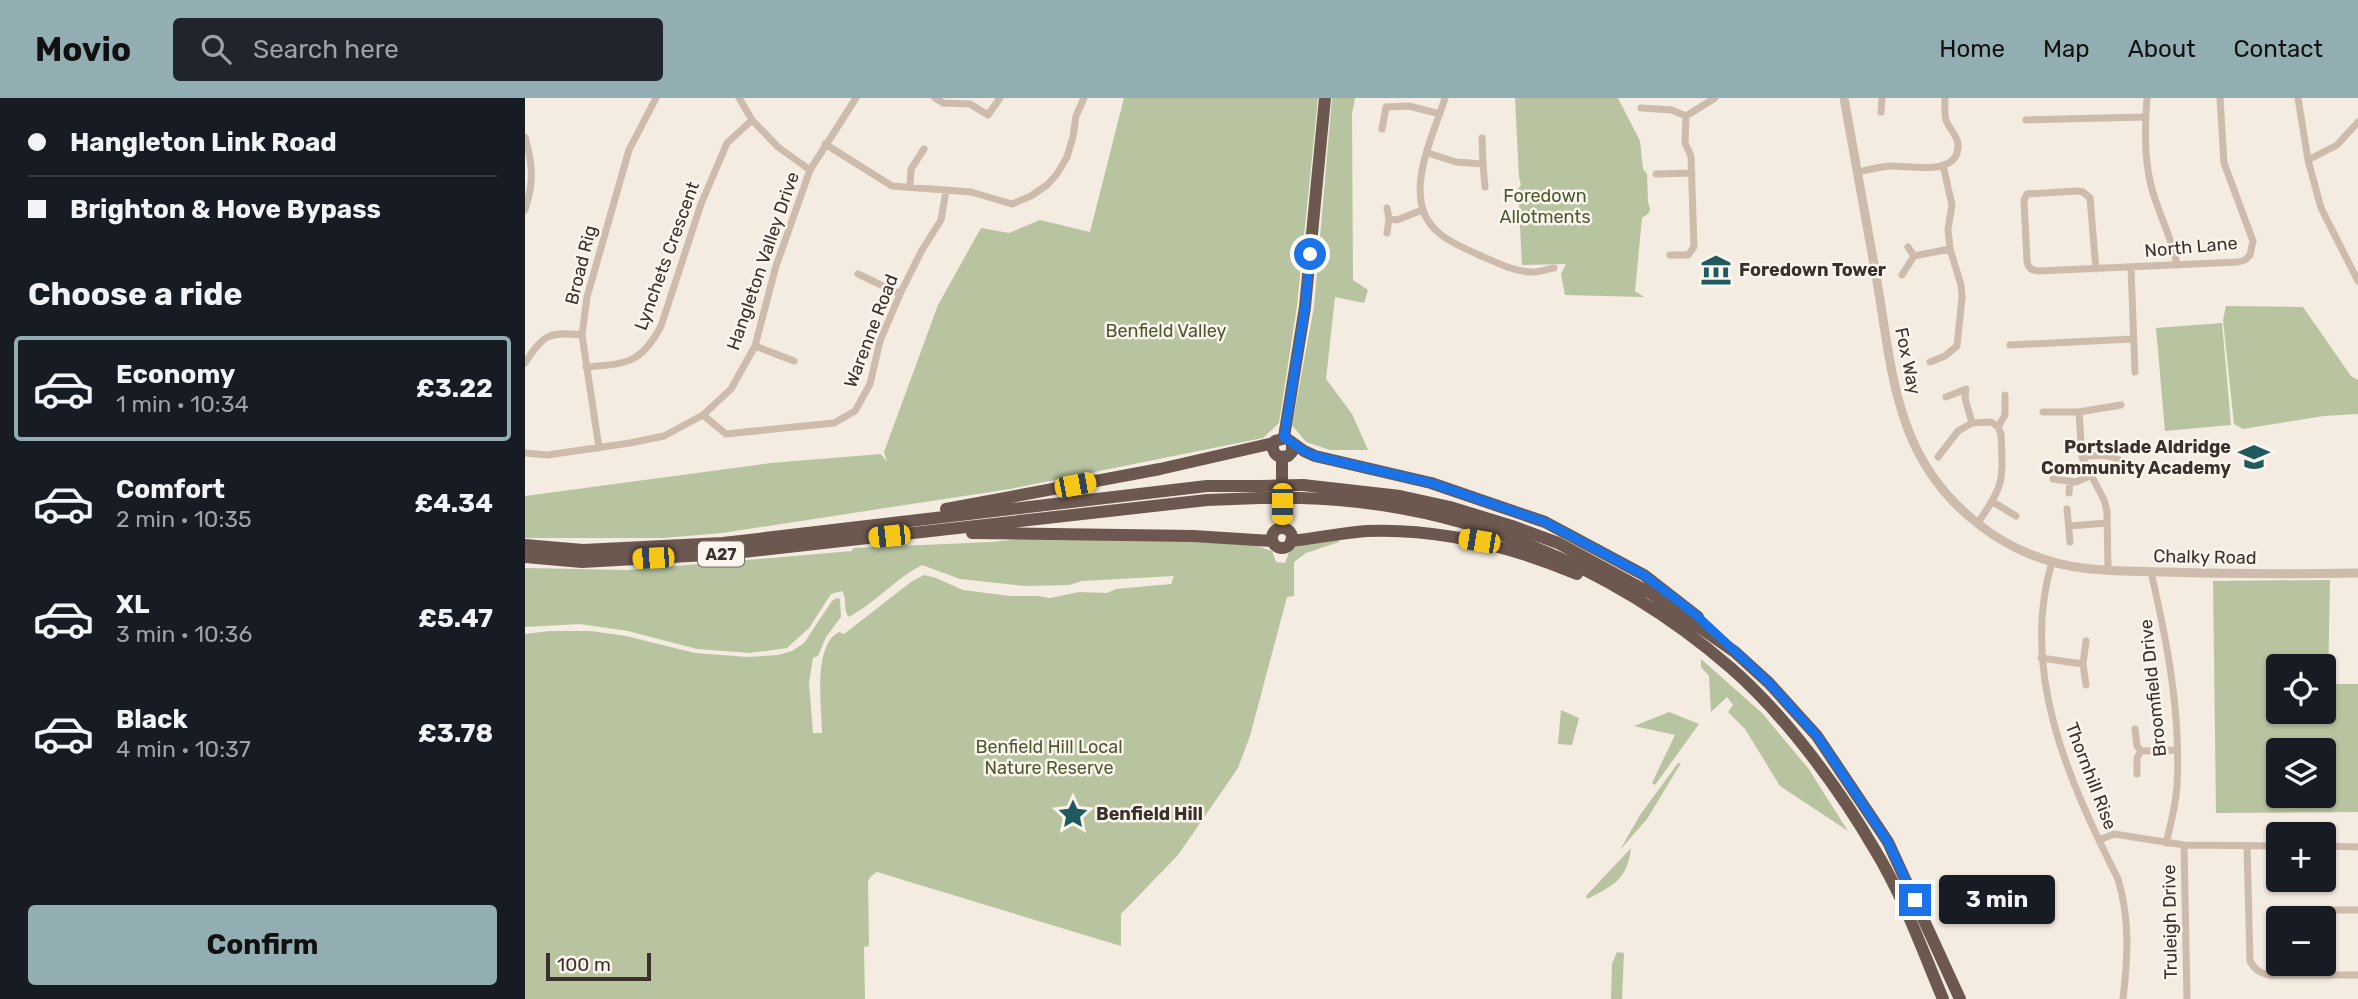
<!DOCTYPE html>
<meta charset="utf-8">
<style>
:root{--surface:#171b24;--page:#20242c;--text:#f1f3f6;--muted:#9ea1a6;--line:#363941;--accent:#92aeb2}
body{margin:0;font-family:Rubik,sans-serif;background:var(--page);color:var(--text);height:100vh;display:flex;flex-direction:column;font-size:26px;white-space:nowrap}
*{box-sizing:border-box;margin:0}
p{font-size:23px;color:var(--muted)}
.icon{flex:none;width:38px;height:38px;fill:none;stroke:currentColor;stroke-width:2;stroke-linecap:round;stroke-linejoin:round}
.map{position:relative;flex:1;overflow:hidden}
.panel{display:flex;flex-direction:column;background:var(--surface);width:525px}
.panel>*{flex:none}
.hud{display:grid;align-content:center;height:154px;padding:0 28px;background:var(--surface)}
.fabs{position:absolute;left:1741px;top:556px;display:grid;gap:14px}
.fabs a{display:grid;place-items:center;width:70px;height:70px;border-radius:7px;background:var(--surface);box-shadow:0 2px 5px #0004;font-size:35px}
.scale{position:absolute;left:21px;bottom:18px;width:105px;box-sizing:border-box;padding-left:7px;border:4px solid #3b302b;border-top:0;font-size:19px;line-height:24px;white-space:nowrap;color:#3b302b;-webkit-text-stroke:5px #fbf5ee;paint-order:stroke}
.end{position:absolute;width:32px;height:32px;margin:-16px;border:9px solid #1a73e8;background:#fff;box-shadow:0 0 0 4px #fff}
.from{border-radius:50%}
.bubble{position:absolute;height:49px;border-radius:7px;background:var(--surface);box-shadow:0 2px 5px #0004;font-size:23px;font-weight:700;line-height:49px;text-align:center}
.car{position:absolute;width:21px;height:42px;margin:-21px -10px;border-radius:9px;box-shadow:0 0 5px 2px #0007;background:linear-gradient(#f5c518 24%,#345 0 40%,#f5c518 0 76%,#345 0 86%,#f5c518 0)}
.hud b{display:flex;align-items:center;gap:24px;height:66px;font-size:26px}
.hud b+b{border-top:2px solid var(--line)}
.hud i{width:18px;height:18px;background:var(--text)}
ul{padding:0;list-style:none}
li{display:flex;align-items:center;gap:21px;height:105px;margin:0 14px 10px;padding:0 14px;border:4px solid transparent;border-radius:7px}
li div{flex:1}
li b{display:block;font-size:26px}
li em{font-style:normal;font-weight:700}
li.current{border-color:var(--accent)}
li>.icon{width:63px;height:63px;stroke-width:1.5}
h2{padding:0 28px;font-size:32px;line-height:84px}
.primary-button{display:flex;gap:14px;margin-top:auto;padding:14px 28px}
.primary-button a{flex:1;height:80px;border-radius:7px;background:var(--accent);color:#111;font-size:28px;font-weight:700;line-height:80px;text-align:center}
header{display:flex;align-items:center;gap:42px;box-sizing:border-box;height:98px;padding:0 35px;background:var(--accent);color:#111}
header strong{font-size:33px}
nav{display:flex;gap:38px;margin-inline-start:auto;font-size:24px}
.search{width:490px;height:63px;background:var(--page);display:flex;align-items:center;gap:18px;box-sizing:border-box;padding:0 24px;border-radius:7px;color:var(--muted);font-size:26px}
main{display:flex;flex:1;min-height:0}
.map>svg:first-child{display:block}
</style>
<header>
<strong>Movio</strong>
<div class="search"><svg class="icon" aria-label="search" viewBox="0 0 24 24"><circle cx="10" cy="10" r="6"/><path d="M15 15l6 6"/></svg>Search here</div>
<nav><a>Home</a><a>Map</a><a>About</a><a>Contact</a></nav>
</header>
<main>
<section class="panel">
<div class="hud">
<b><i class="from"></i>Hangleton Link Road</b>
<b><i></i>Brighton &amp; Hove Bypass</b>
</div>
<h2>Choose a ride</h2>
<ul>
<li class="current"><svg class="icon" aria-label="car" viewBox="0 0 24 24"><path d="M5 17H2v-5l4-1 3-4h7l3 4 3 1v5h-3M9 17h6M6 11h13"/><circle cx="7" cy="17" r="2"/><circle cx="17" cy="17" r="2"/></svg><div><b>Economy</b><p>1 min · 10:34</p></div><em>£3.22</em></li>
<li><svg class="icon" aria-label="car" viewBox="0 0 24 24"><path d="M5 17H2v-5l4-1 3-4h7l3 4 3 1v5h-3M9 17h6M6 11h13"/><circle cx="7" cy="17" r="2"/><circle cx="17" cy="17" r="2"/></svg><div><b>Comfort</b><p>2 min · 10:35</p></div><em>£4.34</em></li>
<li><svg class="icon" aria-label="car" viewBox="0 0 24 24"><path d="M5 17H2v-5l4-1 3-4h7l3 4 3 1v5h-3M9 17h6M6 11h13"/><circle cx="7" cy="17" r="2"/><circle cx="17" cy="17" r="2"/></svg><div><b>XL</b><p>3 min · 10:36</p></div><em>£5.47</em></li>
<li><svg class="icon" aria-label="car" viewBox="0 0 24 24"><path d="M5 17H2v-5l4-1 3-4h7l3 4 3 1v5h-3M9 17h6M6 11h13"/><circle cx="7" cy="17" r="2"/><circle cx="17" cy="17" r="2"/></svg><div><b>Black</b><p>4 min · 10:37</p></div><em>£3.78</em></li>
</ul>
<div class="primary-button"><a>Confirm</a></div>
</section>
<div class="map">
<svg width="1833" height="901" viewBox="0 0 1833 901">
<rect width="100%" height="100%" fill="#f4ebe1"/>
<path fill="#b8c4a0" fill-rule="evenodd" d="M 599,0 L 793,0 L 772,208 L 754,325 L 738,340 L 485,391 L 197,435 L 138,440 L 0,440 L 0,398 L 246,365 L 356,356 L 362,364 L 359,354 L 413,207 L 456,130 L 484,135 L 515,122 L 565,134 Z
M 807,0 L 830,0 L 827,16 L 828,182 L 843,192 L 839,205 L 810,199 L 801,281 L 827,316 L 843,352 L 805,352 L 781,344 L 767,327 L 789,209 Z
M 990,0 L 1093,0 L 1115,43 L 1118,71 L 1122,76 L 1123,104 L 1125,111 L 1124,115 L 1117,120 L 1110,193 L 1119,199 L 1040,197 L 1036,176 L 1041,166 L 997,167 L 993,91 L 996,87 L 994,79 Z
M 1701,208 L 1778,209 L 1826,278 L 1833,282 L 1833,316 L 1799,318 L 1718,331 L 1709,326 L 1698,222 Z
M 1697,225 L 1706,327 L 1640,333 L 1631,230 Z
M 813,438 L 814,444 L 781,455 L 769,464 L 769,498 L 762,499 L 725,638 L 713,670 L 653,757 L 596,816 L 596,848 L 352,774 L 345,779 L 343,784 L 344,848 L 339,849 L 340,901 L 0,901 L 0,536 L 25,533 L 65,533 L 101,538 L 170,555 L 223,559 L 253,557 L 267,553 L 279,545 L 307,503 L 312,500 L 315,501 L 316,519 L 301,539 L 293,558 L 288,560 L 284,585 L 288,635 L 297,635 C 297,611 287,548 314,534 L 319,536 L 386,484 L 399,477 L 411,480 L 438,492 L 485,498 L 513,498 L 525,500 L 554,494 L 582,495 L 591,491 L 646,486 L 649,478 L 557,483 L 544,487 L 500,488 L 435,481 L 397,467 C 370,481 350,505 324,519 C 317,511 323,501 317,493 L 306,496 L 284,530 L 262,550 L 225,555 L 172,551 L 103,533 L 55,526 L 0,529 L 0,470 L 103,472 L 327,453 L 328,450 L 467,444 L 511,439 L 639,440 L 729,447 L 747,453 L 751,464 L 760,465 L 764,454 L 777,445 Z
M 1805,482 L 1803,586 L 1833,586 L 1833,714 L 1691,715 L 1688,483 ZM 1754,569 L 1799,569 L 1799,614 L 1754,614 ZM 1754,653 L 1799,653 L 1799,698 L 1754,698 Z
M 1176,561 L 1237,615 L 1283,670 L 1323,733 L 1255,688 L 1220,631 L 1203,614 L 1208,607 L 1202,599 L 1186,614 L 1184,578 L 1176,569 Z
M 1036,612 L 1054,620 L 1047,647 L 1033,646 Z
M 1144,614 L 1174,626 L 1130,687 L 1127,685 L 1150,637 L 1109,628 Z
M 1153,665 L 1156,665 L 1122,721 L 1095,752 L 1115,717 Z
M 1106,750 C 1102,782 1088,788 1062,801 L 1061,798 Z
M 1092,854 L 1099,855 L 1097,901 L 1086,901 L 1087,866 Z"/>
<g fill="none" stroke-linecap="round" stroke-linejoin="round">
<path stroke="#cdbbac" stroke-width="7" d="M 214,0 L 227,22 L 253,49 L 285,72
M 410,0 L 418,5 L 445,6 L 463,17 L 475,0
M 920,0 C 908,39 874,103 914,135 C 924,144 939,150 952,156 C 968,163 989,174 1007,174 C 1014,174 1022,171 1029,170
M 1622,0 C 1620,28 1619,56 1625,83 C 1631,112 1647,138 1652,167
M 1773,0 L 1783,62 L 1796,110 L 1833,183
M 1116,10 L 1147,12 L 1161,18 L 1190,0
M 1356,14 L 1357,0
M 1501,22 L 1621,19
M 857,31 L 861,9 L 884,8 L 915,16
M 0,39 C 8,67 9,84 0,112
M 300,46 L 367,88 L 446,94 L 487,106 L 506,98 L 522,87 L 532,76 L 542,59 L 548,39 L 551,18 L 559,0
M 903,55 L 931,64 L 958,66 L 957,40
M 1783,62 L 1812,47 L 1833,24
M 958,66 L 960,89
M 1332,74 C 1343,72 1354,69 1364,68 C 1383,67 1435,80 1433,46 C 1432,37 1424,31 1421,22 C 1419,15 1420,7 1420,0
M 1131,76 L 1167,75
M 385,89 L 386,71 L 399,51
M 862,110 L 864,121 L 872,122 L 897,112
M 862,135 L 864,121
M 1383,149 L 1389,158
M 1145,157 L 1163,157 L 1169,149 L 1166,58 L 1160,45 L 1161,18
M 1606,170 L 1610,274
M 1571,171 L 1565,100 L 1558,94 L 1553,93 L 1502,96 L 1499,102 L 1502,163 C 1503,170 1506,172 1513,173 L 1713,164 L 1720,162 L 1725,157 L 1728,143 L 1699,65 L 1695,0
M 333,176 L 375,196
M 1377,177 L 1389,158 L 1425,151
M 1485,247 L 1608,241
M 230,248 L 269,263
M 1405,264 L 1420,258 L 1432,248 L 1437,200 L 1436,187 L 1425,151 L 1423,131 L 1427,107 L 1418,67
M 0,265 C 18,237 24,233 57,237
M 61,269 C 101,266 116,266 136,228 L 176,106 L 202,45 L 227,22
M 1421,299 L 1441,291 L 1440,300 L 1447,325 L 1466,324 L 1473,329 L 1476,336 C 1478,383 1480,386 1452,426
M 1518,314 L 1554,314 L 1596,307
M 1554,314 L 1557,359 L 1579,402 L 1582,413 L 1583,472
M 178,317 L 201,336 L 309,325 L 330,313 L 345,286 L 355,243 L 375,196 L 397,152 L 416,122 L 421,93
M 1473,329 L 1480,317 L 1480,297
M 74,350 L 57,237 L 62,199 L 104,52 L 131,0
M 0,355 L 22,357 L 105,345 L 139,338 L 178,317 L 206,291 L 230,248 L 251,168 L 285,72 L 331,0
M 1413,359 L 1433,333 L 1447,325
M 1557,359 C 1574,356 1586,357 1601,365
M 1528,381 L 1551,384 L 1565,378
M 1544,395 L 1545,383
M 1468,404 L 1491,418
M 1542,411 L 1545,444
M 1545,428 L 1582,425
M 1527,464 C 1494,574 1544,683 1593,781 C 1605,821 1603,859 1598,901
M 1626,474 C 1642,543 1656,616 1652,687 C 1651,706 1646,726 1641,745
M 1561,543 L 1558,566 L 1561,587
M 1516,560 L 1558,566
M 1610,631 L 1612,648 L 1616,653 L 1612,660 L 1612,676
M 1616,653 L 1651,652
M 1574,742 L 1589,736 L 1659,747 L 1754,748
M 1659,747 L 1662,901
M 1722,748 L 1725,863 C 1730,872 1735,875 1744,877 L 1833,877
M 1799,748 L 1833,749
M 1792,812 L 1833,812"/>
<path stroke="#cdbbac" stroke-width="9" d="M 1319,0 C 1330,61 1341,122 1352,183 C 1368,279 1371,364 1456,428 C 1484,450 1522,466 1558,470 C 1585,474 1614,473 1642,474 C 1706,476 1769,476 1833,475"/>
<path stroke="#6c584f" stroke-width="12" d="M 759,339 L 780,209 L 800,0
M 767,345 L 767,354 L 763,358 L 755,359 C 748,356 746,349 750,343 L 761,340 L 779,353 L 790,358 L 906,385 L 1020,424 L 1119,477 L 1173,519
M 757,360 L 757,429
M 778,387 L 875,398 L 925,409 L 987,428 L 1033,445 L 1127,496 L 1210,554 L 1244,585 L 1292,638 L 1363,744 L 1435,901
M 776,400 C 934,404 1086,466 1206,570 C 1260,617 1314,690 1350,752 C 1378,798 1397,851 1418,901
M 421,411 L 635,371 L 749,345
M747 440a10 10 0 1 1 20 0a10 10 0 1 1-20 0Z
M 447,435 L 668,438 L 747,443
M 766,443 C 792,440 816,435 842,433 C 915,430 985,448 1052,476
M 0,447 L 58,452 L 198,445 L 682,388 L 736,388
M 0,459 L 57,464 L 200,456 L 682,402 L 735,400"/>
<path stroke="#6c584f" stroke-width="12" d="M 736,388 L 778,387
M 735,400 L 776,400"/>
</g>
<g fill="none" stroke-linecap="round" stroke-linejoin="round">
<path stroke="#1a73e8" stroke-width="9" d="M 785,156 L 780,209 L 759,339 L 779,353 L 790,358 L 906,385 L 1020,424 L 1119,477 L 1171,517 L 1244,585 L 1292,638 L 1363,744 L 1390,802"/>
</g>
<defs>
<g id="museum-bare" transform="scale(2.415)"><path d="M0-6L6-3V-2H-6V-3ZM-5-1h2V3h-2ZM-1-1h2V3h-2ZM3-1h2V3H3ZM-6 4H6V6H-6Z" fill="#1f5a5e" stroke="#fbf5ee" stroke-width="2.5" paint-order="stroke"/></g>
<g id="school-bare" transform="scale(2.415)"><path d="M0-5L7-2L0 1L-7-2ZM-4 1L0 2.5L4 1V4Q0 6-4 4Z" fill="#1f5a5e" stroke="#fbf5ee" stroke-width="2.5" paint-order="stroke"/></g>
<g id="sight-bare" transform="scale(2.415)"><path d="M0-6L1.8-2.2L6-1.7L2.9 1.2L3.7 5.4L0 3.3L-3.7 5.4L-2.9 1.2L-6-1.7L-1.8-2.2Z" fill="#1f5a5e" stroke="#fbf5ee" stroke-width="2.5" paint-order="stroke"/></g>
</defs>
<g fill-rule="evenodd">
<use href="#museum-bare" x="1191" y="172"/>
<use href="#school-bare" x="1729" y="359"/>
<use href="#sight-bare" x="548" y="716"/>
</g>
<g text-anchor="middle" dominant-baseline="central" stroke-width="5" stroke-linejoin="round" paint-order="stroke">
<rect fill="#fbf5ee" stroke="#756b66" stroke-width="2" x="173" y="443.5" width="46" height="25" rx="5"/>
<g font-size="16" font-weight="bold" fill="#3b302b">
<text x="196" y="456">A27</text>
</g>
<g font-size="18" fill="#4a5a2e" stroke="#fbf5ee">
<text x="1020" y="98">Foredown<tspan x="1020" dy="21">Allotments</tspan></text>
<text x="641" y="233">Benfield Valley</text>
<text x="524" y="649">Benfield Hill Local<tspan x="524" dy="21">Nature Reserve</tspan></text>
</g>
<g font-size="18" fill="#3b302b" stroke="#fbf5ee">
<text transform="translate(1666 149) rotate(-5)">North Lane</text>
<text transform="translate(142 158) rotate(-70)">Lynchets Crescent</text>
<text transform="translate(238 163) rotate(-71)">Hangleton Valley Drive</text>
<text transform="translate(56 167) rotate(-76)">Broad Rig</text>
<text transform="translate(346 233) rotate(-69)">Warenne Road</text>
<text transform="translate(1383 263) rotate(78)">Fox Way</text>
<text transform="translate(1680 459) rotate(1)">Chalky Road</text>
<text transform="translate(1628 590) rotate(-96)">Broomfield Drive</text>
<text transform="translate(1566 678) rotate(69)">Thornhill Rise</text>
<text transform="translate(1645 824) rotate(-91)">Truleigh Drive</text>
</g>
<g font-size="18" font-weight="bold" fill="#3b302b" stroke="#fbf5ee" text-anchor="start">
<text x="1214" y="172">Foredown Tower</text>
<text x="1706" y="349" text-anchor="end">Portslade Aldridge<tspan x="1706" dy="21">Community Academy</tspan></text>
<text x="571" y="716">Benfield Hill</text>
</g>
</g>
</svg>
<div class="fabs">
<a><svg class="icon" aria-label="locate" viewBox="0 0 24 24"><circle cx="12" cy="12" r="6"/><path d="M12 2v4M12 18v4M2 12h4M18 12h4"/></svg></a>
<a><svg class="icon" aria-label="layers" viewBox="0 0 24 24"><path d="M12 4l9 5-9 5-9-5zM3 14l9 5 9-5"/></svg></a>
<a>+</a>
<a>−</a>
</div>
<div class="scale">100 m</div>
<i class="end from" style="left:785px;top:156px"></i>
<i class="end" style="left:1390px;top:802px"></i>
<div class="bubble" style="left:1414px;top:777px;width:116px">3 min</div>
<i class="car" style="left:550px;top:387px;rotate:79deg"></i>
<i class="car" style="left:757px;top:406px;rotate:180deg"></i>
<i class="car" style="left:364px;top:438px;rotate:264deg"></i>
<i class="car" style="left:954px;top:443px;rotate:279deg"></i>
<i class="car" style="left:128px;top:460px;rotate:267deg"></i>
</div>
</main>
